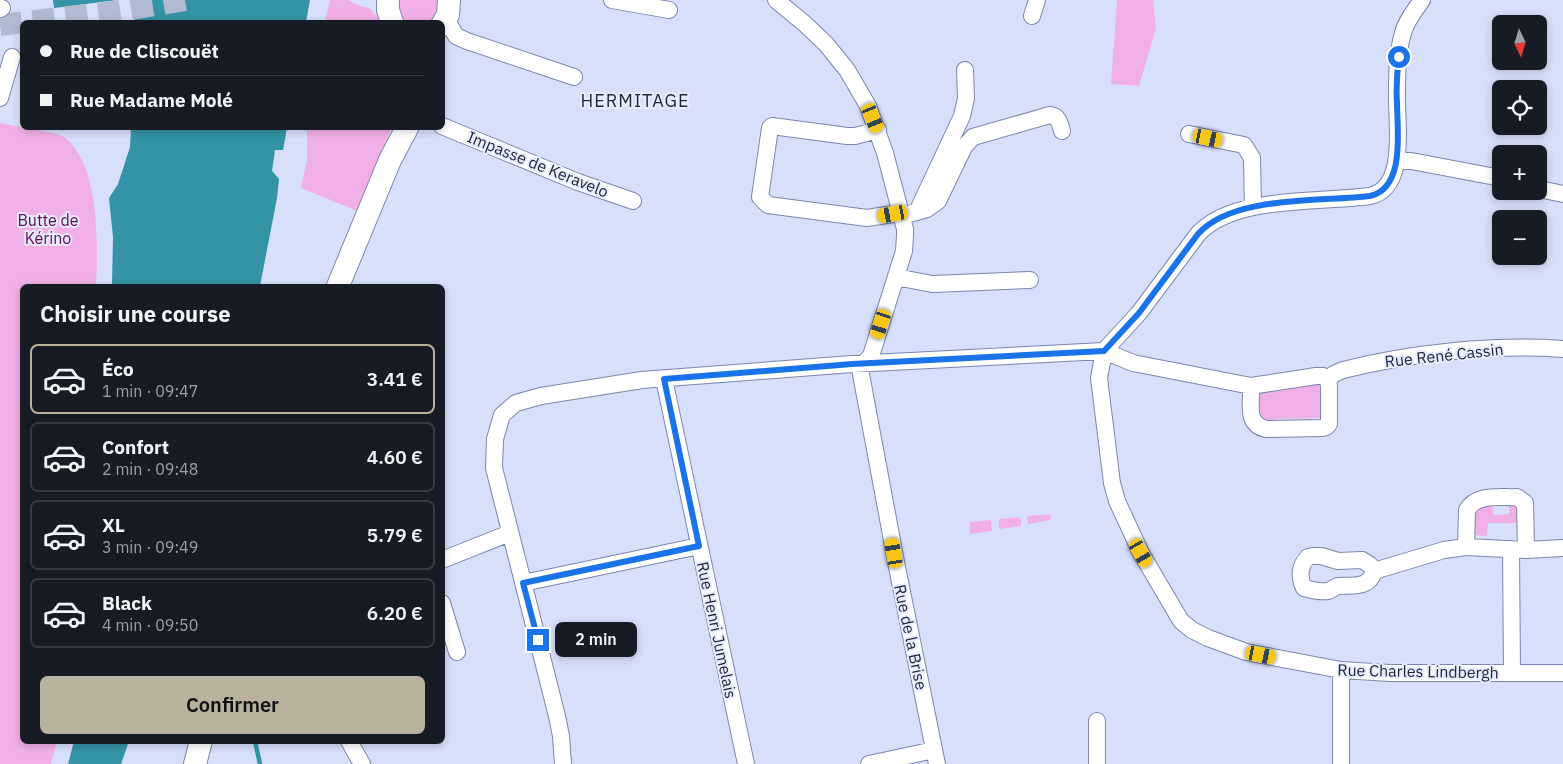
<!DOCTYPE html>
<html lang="fr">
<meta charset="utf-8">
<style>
:root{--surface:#171b24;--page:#20242c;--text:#f1f3f6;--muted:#9ea1a6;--line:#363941;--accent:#b9b39e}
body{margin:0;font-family:"IBM Plex Sans",sans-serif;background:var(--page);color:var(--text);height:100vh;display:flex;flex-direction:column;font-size:19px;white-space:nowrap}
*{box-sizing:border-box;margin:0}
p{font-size:16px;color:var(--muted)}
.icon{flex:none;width:28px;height:28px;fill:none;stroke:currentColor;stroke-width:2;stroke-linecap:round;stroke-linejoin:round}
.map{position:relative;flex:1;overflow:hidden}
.side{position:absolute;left:20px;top:284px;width:425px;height:460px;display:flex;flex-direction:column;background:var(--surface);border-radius:8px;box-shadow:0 2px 8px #0003}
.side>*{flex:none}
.hud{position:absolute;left:20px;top:20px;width:425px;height:110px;border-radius:8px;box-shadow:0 2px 8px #0003;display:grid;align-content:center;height:110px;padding:0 20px;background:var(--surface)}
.needle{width:32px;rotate:176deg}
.tools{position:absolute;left:1492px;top:15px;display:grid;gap:10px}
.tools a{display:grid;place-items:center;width:55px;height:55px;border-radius:8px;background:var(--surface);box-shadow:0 2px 8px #0003;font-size:25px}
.end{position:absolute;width:22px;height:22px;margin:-11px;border:6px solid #1a73e8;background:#fff;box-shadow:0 0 0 2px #fff}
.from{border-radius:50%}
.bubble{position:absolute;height:35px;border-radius:8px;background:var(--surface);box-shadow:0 2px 8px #0003;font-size:16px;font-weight:600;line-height:35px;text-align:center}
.car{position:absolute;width:15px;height:30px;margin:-15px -8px;border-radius:6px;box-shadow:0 0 4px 1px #0007;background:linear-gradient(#f5c518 24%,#345 0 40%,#f5c518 0 76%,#345 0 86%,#f5c518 0)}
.hud b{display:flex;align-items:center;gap:18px;height:48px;font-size:19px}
.hud b+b{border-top:1px solid var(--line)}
.hud i{width:12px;height:12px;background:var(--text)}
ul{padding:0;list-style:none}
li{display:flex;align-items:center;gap:15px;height:70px;margin:0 10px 8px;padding:0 10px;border:2px solid var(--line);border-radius:8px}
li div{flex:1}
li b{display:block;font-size:19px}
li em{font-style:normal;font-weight:600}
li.current{border-color:var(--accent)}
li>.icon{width:45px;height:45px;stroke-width:1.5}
h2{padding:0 20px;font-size:22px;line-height:60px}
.action{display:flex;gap:10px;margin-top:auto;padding:10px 20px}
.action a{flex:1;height:58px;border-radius:8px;background:var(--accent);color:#111;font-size:20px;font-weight:600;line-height:58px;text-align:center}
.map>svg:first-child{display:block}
</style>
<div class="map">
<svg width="1563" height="764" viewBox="0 0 1563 764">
<rect width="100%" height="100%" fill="#d7dffa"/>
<path fill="#f0b0e7" d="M 330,0 L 348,0 L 357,5 L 369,8 L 382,22 L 325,22 Z
M 400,0 L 438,0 L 439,5 L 434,20 L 431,22 L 406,22 C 400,15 398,10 400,0 Z
M 1117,0 L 1153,0 L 1156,28 L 1139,86 L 1111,84 Z
M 0,123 C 11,126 57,132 64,137 C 100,164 98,245 96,286 L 22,286 L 22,741 L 57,741 L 51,764 L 0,764 Z
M 307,128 L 391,128 L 360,212 L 301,188 L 307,160 Z
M 1317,381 L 1322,384 L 1322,418 L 1274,419 L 1273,423 L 1261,419 L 1258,403 L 1261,393 L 1266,391 Z
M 1509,502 L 1517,506 L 1520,523 L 1488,523 L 1487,536 L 1472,535 L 1474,512 L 1479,508 L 1492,503 L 1494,515 L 1509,514 Z
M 1049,514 L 1051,517 L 1050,520 L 1028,524 L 1027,516 Z
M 1019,517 L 1021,519 L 1021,526 L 999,529 L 999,519 Z
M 991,520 L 992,531 L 970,534 L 970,522 Z"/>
<path fill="#3494a5" d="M 53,0 L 117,0 L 54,8 Z
M 133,0 L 310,0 L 306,22 L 135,22 Z
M 131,128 L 287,128 L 283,150 L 275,150 L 272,171 L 279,179 L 277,198 L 260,286 L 112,286 L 113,237 L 109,198 L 118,184 L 130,147 Z
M 74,741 L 129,741 L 121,764 L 68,764 Z"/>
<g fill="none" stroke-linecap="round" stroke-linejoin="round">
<path stroke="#3494a5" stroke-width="4.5" d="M 255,741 L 260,764"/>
<path stroke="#b2bad2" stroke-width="22" stroke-dasharray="22 11" stroke-linecap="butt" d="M 0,25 L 112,12 L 185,0"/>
<g stroke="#7a86ae" stroke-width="18">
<path id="minor" d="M 612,0 L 669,10
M 776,0 L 805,24 L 826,44 L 847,70 L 868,106 L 885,153 L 905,229 L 905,236 L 904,251 L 871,356 L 863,364 L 860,369 L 897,567 L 937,764
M 0,9 L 2,8
M 1032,16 L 1037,0
M 446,19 L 456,36 L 467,41 L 574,77
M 0,98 L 12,57
M 442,126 L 578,182 L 633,201
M 878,130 L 855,136 L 847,136 L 772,126 L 770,128 L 760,197 L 768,205 L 867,218 L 893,214 L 909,214 L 927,209 L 938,201 L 964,147 L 973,137 L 1050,115 C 1059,116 1060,124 1062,131
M 1189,134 L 1244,145 L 1252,158 L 1253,207
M 1396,161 L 1411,161 L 1501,178
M 1539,189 L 1563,194
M 917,212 L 962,116 L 966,98 L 965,70
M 896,277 L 932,284 L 1030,280
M 1563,349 C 1493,344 1411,353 1343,370 L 1334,374 L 1328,379 L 1323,376 L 1316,376 L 1251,386 L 1133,363 L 1104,351 L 1099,378 L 1112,483 L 1117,501 L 1141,553 L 1181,621 L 1192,630 L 1208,638 L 1246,652 L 1341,670 L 1390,673 L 1563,673
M 664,379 L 746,764
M 1251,386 C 1252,405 1245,424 1266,429 L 1322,428 L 1326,427 L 1329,424 L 1329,386 L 1328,379
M 1517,497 L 1525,503 L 1526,550 L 1466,547 L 1467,510 C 1476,493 1501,498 1517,497 Z
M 1511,549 L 1512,673
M 1526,550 L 1563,548
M 1313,556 L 1321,556 L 1338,561 L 1362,560 L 1370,565 L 1374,571 C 1369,589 1353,585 1338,586 C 1334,587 1332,590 1328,591 C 1321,592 1311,590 1304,588 C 1299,578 1299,566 1308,557 Z
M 442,560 L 510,533
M 1374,571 L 1444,550 L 1466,547
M 523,583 L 699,546
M 442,603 L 457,652
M 349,741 L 362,764
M 563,764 L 561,736 L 557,716 L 494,468 L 495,439 L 502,415 L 516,403 L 541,396 L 642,380 L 852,364 L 1104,351 L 1139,313 L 1198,234 C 1234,195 1320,203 1370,196 C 1408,188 1396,122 1397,95 C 1397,75 1397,53 1403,33 C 1406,21 1415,10 1422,0
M 869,764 L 934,750
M 1097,764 L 1097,721
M 1341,764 L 1341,670"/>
</g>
<g stroke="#7a86ae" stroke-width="24">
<path id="secondary" d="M 388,0 L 388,10 L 392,22
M 442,25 L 448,15 L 449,0
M 338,286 L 390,160 L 407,128
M 195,764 L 201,741"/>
</g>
<use href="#minor" stroke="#fff" stroke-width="16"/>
<use href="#secondary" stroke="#fff" stroke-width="22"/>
</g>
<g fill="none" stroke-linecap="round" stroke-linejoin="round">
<path stroke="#1a73e8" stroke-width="6" d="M 538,640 L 523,583 L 699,546 L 664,379 L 852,364 L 1104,351 L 1139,313 L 1198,234 C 1233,195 1321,202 1370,196 C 1406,188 1397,129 1397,103 C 1396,88 1397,72 1399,57"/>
</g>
<g text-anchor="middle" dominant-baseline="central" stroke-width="4" stroke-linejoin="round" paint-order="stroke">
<g font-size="16" fill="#1f2434" stroke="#e7edff">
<text transform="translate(538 164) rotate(22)">Impasse de Keravelo</text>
<text transform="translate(1444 355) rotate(-6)">Rue René Cassin</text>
<text transform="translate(717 630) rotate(78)">Rue Henri Jumelais</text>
<text transform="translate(911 637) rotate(78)">Rue de la Brise</text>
<text transform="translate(1418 671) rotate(1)">Rue Charles Lindbergh</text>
</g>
<g font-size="16" fill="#600a5a" stroke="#e7edff">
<text x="48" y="220">Butte de<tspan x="48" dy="18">Kérino</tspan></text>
</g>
<g font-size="18" letter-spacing="1" fill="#1f2434" stroke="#e7edff">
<text x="635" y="100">HERMITAGE</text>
</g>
</g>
</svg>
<div class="tools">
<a><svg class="needle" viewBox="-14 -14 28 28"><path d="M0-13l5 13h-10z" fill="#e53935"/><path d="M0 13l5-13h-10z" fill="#9ea1a6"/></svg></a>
<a><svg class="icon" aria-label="locate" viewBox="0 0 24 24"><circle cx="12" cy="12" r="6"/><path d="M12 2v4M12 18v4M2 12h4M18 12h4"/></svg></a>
<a>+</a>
<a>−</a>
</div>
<i class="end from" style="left:1399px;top:57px"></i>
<i class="end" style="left:538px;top:640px"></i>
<div class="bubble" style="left:555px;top:622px;width:82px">2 min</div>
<i class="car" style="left:873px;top:118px;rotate:157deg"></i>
<i class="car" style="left:1208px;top:138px;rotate:102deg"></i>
<i class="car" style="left:893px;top:214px;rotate:260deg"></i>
<i class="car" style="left:881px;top:324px;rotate:198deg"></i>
<i class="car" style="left:894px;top:553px;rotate:350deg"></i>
<i class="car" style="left:1141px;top:553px;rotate:150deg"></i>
<i class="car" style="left:1261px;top:655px;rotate:102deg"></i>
<div class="hud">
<b><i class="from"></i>Rue de Cliscouët</b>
<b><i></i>Rue Madame Molé</b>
</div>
<section class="side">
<h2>Choisir une course</h2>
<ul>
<li class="current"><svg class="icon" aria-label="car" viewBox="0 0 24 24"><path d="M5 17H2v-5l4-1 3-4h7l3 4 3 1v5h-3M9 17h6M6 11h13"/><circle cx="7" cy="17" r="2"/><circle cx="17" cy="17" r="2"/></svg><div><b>Éco</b><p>1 min · 09:47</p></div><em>3.41 €</em></li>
<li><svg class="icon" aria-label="car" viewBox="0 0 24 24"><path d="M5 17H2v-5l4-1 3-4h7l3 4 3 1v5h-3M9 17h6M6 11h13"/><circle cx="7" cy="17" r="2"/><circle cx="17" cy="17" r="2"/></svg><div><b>Confort</b><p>2 min · 09:48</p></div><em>4.60 €</em></li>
<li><svg class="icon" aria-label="car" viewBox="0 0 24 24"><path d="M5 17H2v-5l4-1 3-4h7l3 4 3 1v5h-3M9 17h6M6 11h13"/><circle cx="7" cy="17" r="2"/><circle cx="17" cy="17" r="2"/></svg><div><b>XL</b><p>3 min · 09:49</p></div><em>5.79 €</em></li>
<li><svg class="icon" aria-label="car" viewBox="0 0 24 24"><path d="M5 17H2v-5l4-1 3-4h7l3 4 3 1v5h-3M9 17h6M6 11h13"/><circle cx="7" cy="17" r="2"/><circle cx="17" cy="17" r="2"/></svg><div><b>Black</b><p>4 min · 09:50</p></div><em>6.20 €</em></li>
</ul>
<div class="action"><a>Confirmer</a></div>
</section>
</div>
